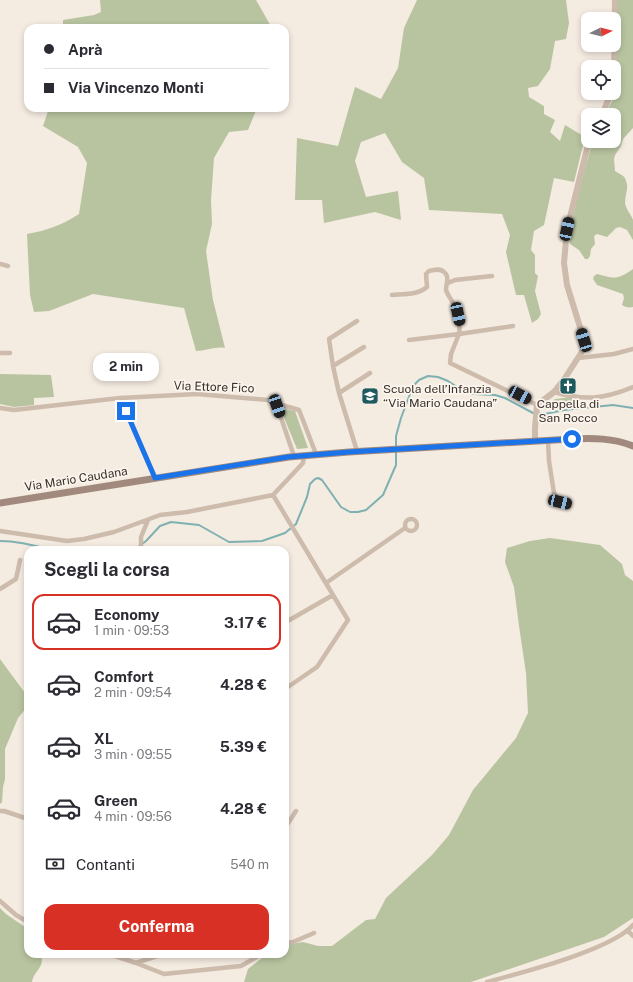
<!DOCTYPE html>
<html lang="it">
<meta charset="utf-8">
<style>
:root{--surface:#fff;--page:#f7f7f7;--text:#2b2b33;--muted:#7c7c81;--line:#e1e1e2;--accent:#d93025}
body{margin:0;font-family:"Public Sans",sans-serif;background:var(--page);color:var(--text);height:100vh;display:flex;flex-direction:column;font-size:15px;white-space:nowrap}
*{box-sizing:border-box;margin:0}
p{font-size:13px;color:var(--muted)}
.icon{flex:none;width:22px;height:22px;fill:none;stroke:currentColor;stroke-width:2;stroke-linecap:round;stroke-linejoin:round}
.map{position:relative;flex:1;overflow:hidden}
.side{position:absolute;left:24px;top:546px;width:265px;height:412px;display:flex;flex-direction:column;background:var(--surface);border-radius:12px;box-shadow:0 2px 6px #0003}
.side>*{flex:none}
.top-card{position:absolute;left:24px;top:24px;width:265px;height:88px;border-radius:12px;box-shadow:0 2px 6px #0003;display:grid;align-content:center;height:88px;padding:0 20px;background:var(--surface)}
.needle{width:26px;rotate:84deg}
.tools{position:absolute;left:581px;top:12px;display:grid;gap:8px}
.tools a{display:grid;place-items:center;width:40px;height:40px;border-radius:8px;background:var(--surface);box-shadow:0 2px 6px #0003;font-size:20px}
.end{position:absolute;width:18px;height:18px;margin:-9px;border:5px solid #1a73e8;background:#fff;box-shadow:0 0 0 2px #fff}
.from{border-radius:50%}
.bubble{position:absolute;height:28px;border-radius:12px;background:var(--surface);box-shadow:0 2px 6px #0003;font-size:13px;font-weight:700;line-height:28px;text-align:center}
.car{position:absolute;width:12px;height:24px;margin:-12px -6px;border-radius:5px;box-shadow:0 0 3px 1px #0007;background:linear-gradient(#222 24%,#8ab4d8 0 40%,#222 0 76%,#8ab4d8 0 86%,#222 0)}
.top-card b{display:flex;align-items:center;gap:14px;height:38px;font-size:15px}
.top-card b+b{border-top:1px solid var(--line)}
.top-card i{width:10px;height:10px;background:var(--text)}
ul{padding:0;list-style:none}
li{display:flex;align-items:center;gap:12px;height:56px;margin:0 8px 6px;padding:0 12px;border:2px solid transparent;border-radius:12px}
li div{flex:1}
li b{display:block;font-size:15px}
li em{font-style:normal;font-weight:700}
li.selected{border-color:var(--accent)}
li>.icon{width:36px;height:36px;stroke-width:1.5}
h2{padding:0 20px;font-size:18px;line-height:48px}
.pay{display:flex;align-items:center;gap:10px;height:44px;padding:0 20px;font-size:15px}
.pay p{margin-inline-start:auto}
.button{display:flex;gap:8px;margin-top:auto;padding:8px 20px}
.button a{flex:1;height:46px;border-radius:12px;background:var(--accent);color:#fff;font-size:16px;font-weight:700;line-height:46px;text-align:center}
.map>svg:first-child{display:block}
</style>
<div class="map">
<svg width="633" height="982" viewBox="0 0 633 982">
<rect width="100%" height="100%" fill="#f4ebe1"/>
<path fill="#b8c4a0" d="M 100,0 L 256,0 L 272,28 L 63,28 L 63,20 L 94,15 L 101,12 Z
M 417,0 L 566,0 L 569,23 L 566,39 L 555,41 L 550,69 L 538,86 L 528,88 L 529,97 L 544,106 L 544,114 L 555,120 L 550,132 L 560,141 L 565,125 L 585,137 L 574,182 L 554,178 L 544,225 L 534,231 L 531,250 L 535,255 L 535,273 L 538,276 L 535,291 L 541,314 L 538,319 L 532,323 L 524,295 L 516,295 L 506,252 L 510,235 L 502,214 L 429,210 L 424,178 L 402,162 L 385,133 L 361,142 L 355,161 L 366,197 L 398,191 L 401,220 L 375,212 L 324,223 L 322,200 L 295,200 L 297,138 L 338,146 L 355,87 L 381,99 L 398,68 L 404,28 Z
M 617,0 L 633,0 L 633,128 L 623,139 L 621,146 L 615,155 L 614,159 L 615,171 C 619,174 625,175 626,181 C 629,188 625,195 625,203 C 626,210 631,214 633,220 C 633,226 633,234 633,240 L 627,230 L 620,227 L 616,228 L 607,237 L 597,234 L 594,236 L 595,244 L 591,249 L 590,256 L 588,259 L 585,259 L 579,250 L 570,244 L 569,241 C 574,207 583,174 593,141 L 614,141 L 614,115 L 605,115 L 613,99 L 616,85 L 617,64 Z
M 49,108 L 257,108 L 248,130 L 229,132 L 214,158 L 211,200 L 212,224 L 206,251 L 213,300 L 225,348 C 217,346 205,351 196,351 L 184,308 L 93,294 L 49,311 L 34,312 L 30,295 L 27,234 C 48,230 60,226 79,214 L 87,163 L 78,147 L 43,126 Z
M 633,269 L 633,307 C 629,308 625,307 622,305 L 624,298 L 623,294 L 597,285 L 593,279 L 594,276 L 597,274 C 615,279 617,280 633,269 Z
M 0,374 L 51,375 L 54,397 L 34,398 L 34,405 L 14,407 L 0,404 Z
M 572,397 L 573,406 L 542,409 L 555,399 Z
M 280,408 L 295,411 L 308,448 L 297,449 Z
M 550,538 L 600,545 L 622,564 L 625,575 L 633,581 L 633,918 L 604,937 L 471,982 L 244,982 L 248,969 L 267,954 L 285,954 L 285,945 L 303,942 L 318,946 L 332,946 L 366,920 L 375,919 L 386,898 L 432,855 L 449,835 L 473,790 L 516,738 L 528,713 L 526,673 L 519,626 L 514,587 L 505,562 L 507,548 L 530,541 Z
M 0,659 L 25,693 L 28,698 L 27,707 L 18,718 L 5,749 L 5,779 L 3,787 L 2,802 L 0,804 Z
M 0,908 L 6,914 L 28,929 L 28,954 L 40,954 C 47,966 33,971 32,982 L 0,982 Z"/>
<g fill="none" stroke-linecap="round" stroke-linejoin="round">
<path stroke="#7fb0b2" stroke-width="2" d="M 0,541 C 18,541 34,545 51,550
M 134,550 L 146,541 L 160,526 L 171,522 L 199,525 L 229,542 L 262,541 L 285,533 L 296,524 L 307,497 L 310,484 L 315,479 L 318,478 L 322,480 L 341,507 L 350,512 L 358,512 L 366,510 L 383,495 L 396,465 L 396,436 L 401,418 L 413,386 L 419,380 L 428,376 L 438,377 L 448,381 L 463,391 L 474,394 L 495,395 L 505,398 L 533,413 L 545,414 L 564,410 L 613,405 L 633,408"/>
<path stroke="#cdbbac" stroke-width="4.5" d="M 0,264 L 8,266
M 448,283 L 455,280 L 492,276
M 392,295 C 404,294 418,295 427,287 L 426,274 L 429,271 C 434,270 440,268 444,272 C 450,276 446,284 446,290 C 447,293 450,298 452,301 C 457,312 461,322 459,334 L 409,340
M 513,326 L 459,334 L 451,354 L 450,363 L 537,405
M 0,353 L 10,353
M 578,358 L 614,354 L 633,349
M 333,366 L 329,339 L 357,321
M 554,392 C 584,401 604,399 633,387
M 339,393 L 333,366 L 364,347
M 120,398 L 197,394 L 268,400 L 277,406 L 294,456
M 275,403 L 299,410 L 316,454
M 0,408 L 14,410 L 120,398 L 155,478
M 548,440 L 549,461 L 554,493 L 560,501 L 569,504
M 357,451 L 339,393 L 370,373
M 273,495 L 348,620 L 317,667 L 285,689
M405 525a6 6 0 1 1 12 0a6 6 0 1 1-12 0Z
M 0,531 L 67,541 L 84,539 L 114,532 L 160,515 L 187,512 L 273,495 L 303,463 L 304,455
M 141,550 L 141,537 L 148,520
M 326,583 L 405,528
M 0,589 L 16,579 L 20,560
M 286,622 L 333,595
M 0,811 L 4,811 L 28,819
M 285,828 L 296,811
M 0,901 L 16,915 L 28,922
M 628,931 L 633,936
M 285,943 L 293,942 L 314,933
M 109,954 L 136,963 L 163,954
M 136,963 L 164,974 L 241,966 L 262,954
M 487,982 C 520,973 612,950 633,925"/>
<path stroke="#cdbbac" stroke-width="6" d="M 614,71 L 615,0
M 602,115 L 611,93
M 535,440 L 535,428 L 537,405 L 554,392 L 565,378 L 583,350 L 584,340 L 567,285 L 564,263 L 567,229 L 589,141"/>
<path stroke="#a18a7d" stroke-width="7" d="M 0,503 L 289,457 L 349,452 L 572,439 C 593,438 613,438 633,446"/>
</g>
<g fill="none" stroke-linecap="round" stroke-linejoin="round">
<path stroke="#1a73e8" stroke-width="5" d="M 126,411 L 155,478 L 288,457 L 349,452 L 572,439"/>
</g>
<defs>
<g id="church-square" transform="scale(0.9)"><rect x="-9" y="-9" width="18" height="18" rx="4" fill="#1f5a5e" stroke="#fbf5ee"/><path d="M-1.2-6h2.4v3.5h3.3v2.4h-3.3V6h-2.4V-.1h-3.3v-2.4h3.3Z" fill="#fff"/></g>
<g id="school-square" transform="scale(0.9)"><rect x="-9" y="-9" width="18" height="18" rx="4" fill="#1f5a5e" stroke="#fbf5ee"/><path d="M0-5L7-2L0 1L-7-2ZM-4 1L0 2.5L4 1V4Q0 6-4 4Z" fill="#fff"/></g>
</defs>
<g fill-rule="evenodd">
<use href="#church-square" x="568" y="386"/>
<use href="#school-square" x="370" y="396"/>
</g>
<g text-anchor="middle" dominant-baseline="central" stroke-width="3.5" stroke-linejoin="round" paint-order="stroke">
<g font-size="12" fill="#3b302b" stroke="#fbf5ee">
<text transform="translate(214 387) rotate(2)">Via Ettore Fico</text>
<text transform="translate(76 479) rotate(-9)">Via Mario Caudana</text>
</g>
<g font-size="12" fill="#3b302b" stroke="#fbf5ee" text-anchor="start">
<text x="383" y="389">Scuola dell’Infanzia<tspan x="383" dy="14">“Via Mario Caudana”</tspan></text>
<text x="568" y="404" text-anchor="middle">Cappella di<tspan x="568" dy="14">San Rocco</tspan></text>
</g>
</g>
</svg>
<div class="tools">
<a><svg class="needle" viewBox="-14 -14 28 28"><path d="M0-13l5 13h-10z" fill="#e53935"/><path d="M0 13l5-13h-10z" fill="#7c7c81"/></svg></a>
<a><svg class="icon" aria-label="locate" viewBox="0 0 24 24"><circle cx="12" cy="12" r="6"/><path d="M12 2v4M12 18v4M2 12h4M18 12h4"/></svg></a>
<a><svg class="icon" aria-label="layers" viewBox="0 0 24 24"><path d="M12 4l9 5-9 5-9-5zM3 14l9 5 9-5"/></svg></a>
</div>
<i class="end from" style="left:572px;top:439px"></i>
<i class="end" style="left:126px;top:411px"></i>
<div class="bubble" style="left:93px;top:353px;width:66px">2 min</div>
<i class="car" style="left:567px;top:229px;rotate:12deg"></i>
<i class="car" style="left:458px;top:314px;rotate:168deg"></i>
<i class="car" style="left:584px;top:340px;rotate:343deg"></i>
<i class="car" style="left:520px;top:395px;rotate:118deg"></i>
<i class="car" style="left:277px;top:406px;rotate:161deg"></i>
<i class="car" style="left:560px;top:502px;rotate:103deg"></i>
<div class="top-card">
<b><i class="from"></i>Aprà</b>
<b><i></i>Via Vincenzo Monti</b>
</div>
<section class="side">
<h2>Scegli la corsa</h2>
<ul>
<li class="selected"><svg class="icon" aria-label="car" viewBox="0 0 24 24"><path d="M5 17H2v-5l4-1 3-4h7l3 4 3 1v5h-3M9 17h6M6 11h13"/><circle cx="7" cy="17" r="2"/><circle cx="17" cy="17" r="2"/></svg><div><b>Economy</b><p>1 min · 09:53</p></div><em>3.17 €</em></li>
<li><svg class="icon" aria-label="car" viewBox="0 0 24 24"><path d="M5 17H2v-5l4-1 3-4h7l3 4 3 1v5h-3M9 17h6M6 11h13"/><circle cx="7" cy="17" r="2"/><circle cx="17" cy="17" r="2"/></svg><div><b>Comfort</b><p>2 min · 09:54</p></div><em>4.28 €</em></li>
<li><svg class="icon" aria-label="car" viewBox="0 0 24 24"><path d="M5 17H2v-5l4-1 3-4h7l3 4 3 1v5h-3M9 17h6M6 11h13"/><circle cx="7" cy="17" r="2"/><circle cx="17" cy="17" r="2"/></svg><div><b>XL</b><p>3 min · 09:55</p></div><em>5.39 €</em></li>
<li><svg class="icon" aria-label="car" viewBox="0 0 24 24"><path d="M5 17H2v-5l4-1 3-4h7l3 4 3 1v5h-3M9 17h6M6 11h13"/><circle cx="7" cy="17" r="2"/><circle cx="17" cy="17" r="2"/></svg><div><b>Green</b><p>4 min · 09:56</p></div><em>4.28 €</em></li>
</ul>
<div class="pay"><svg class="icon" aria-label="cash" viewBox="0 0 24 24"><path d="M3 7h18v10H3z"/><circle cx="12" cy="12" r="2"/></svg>Contanti<p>540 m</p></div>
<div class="button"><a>Conferma</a></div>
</section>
</div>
